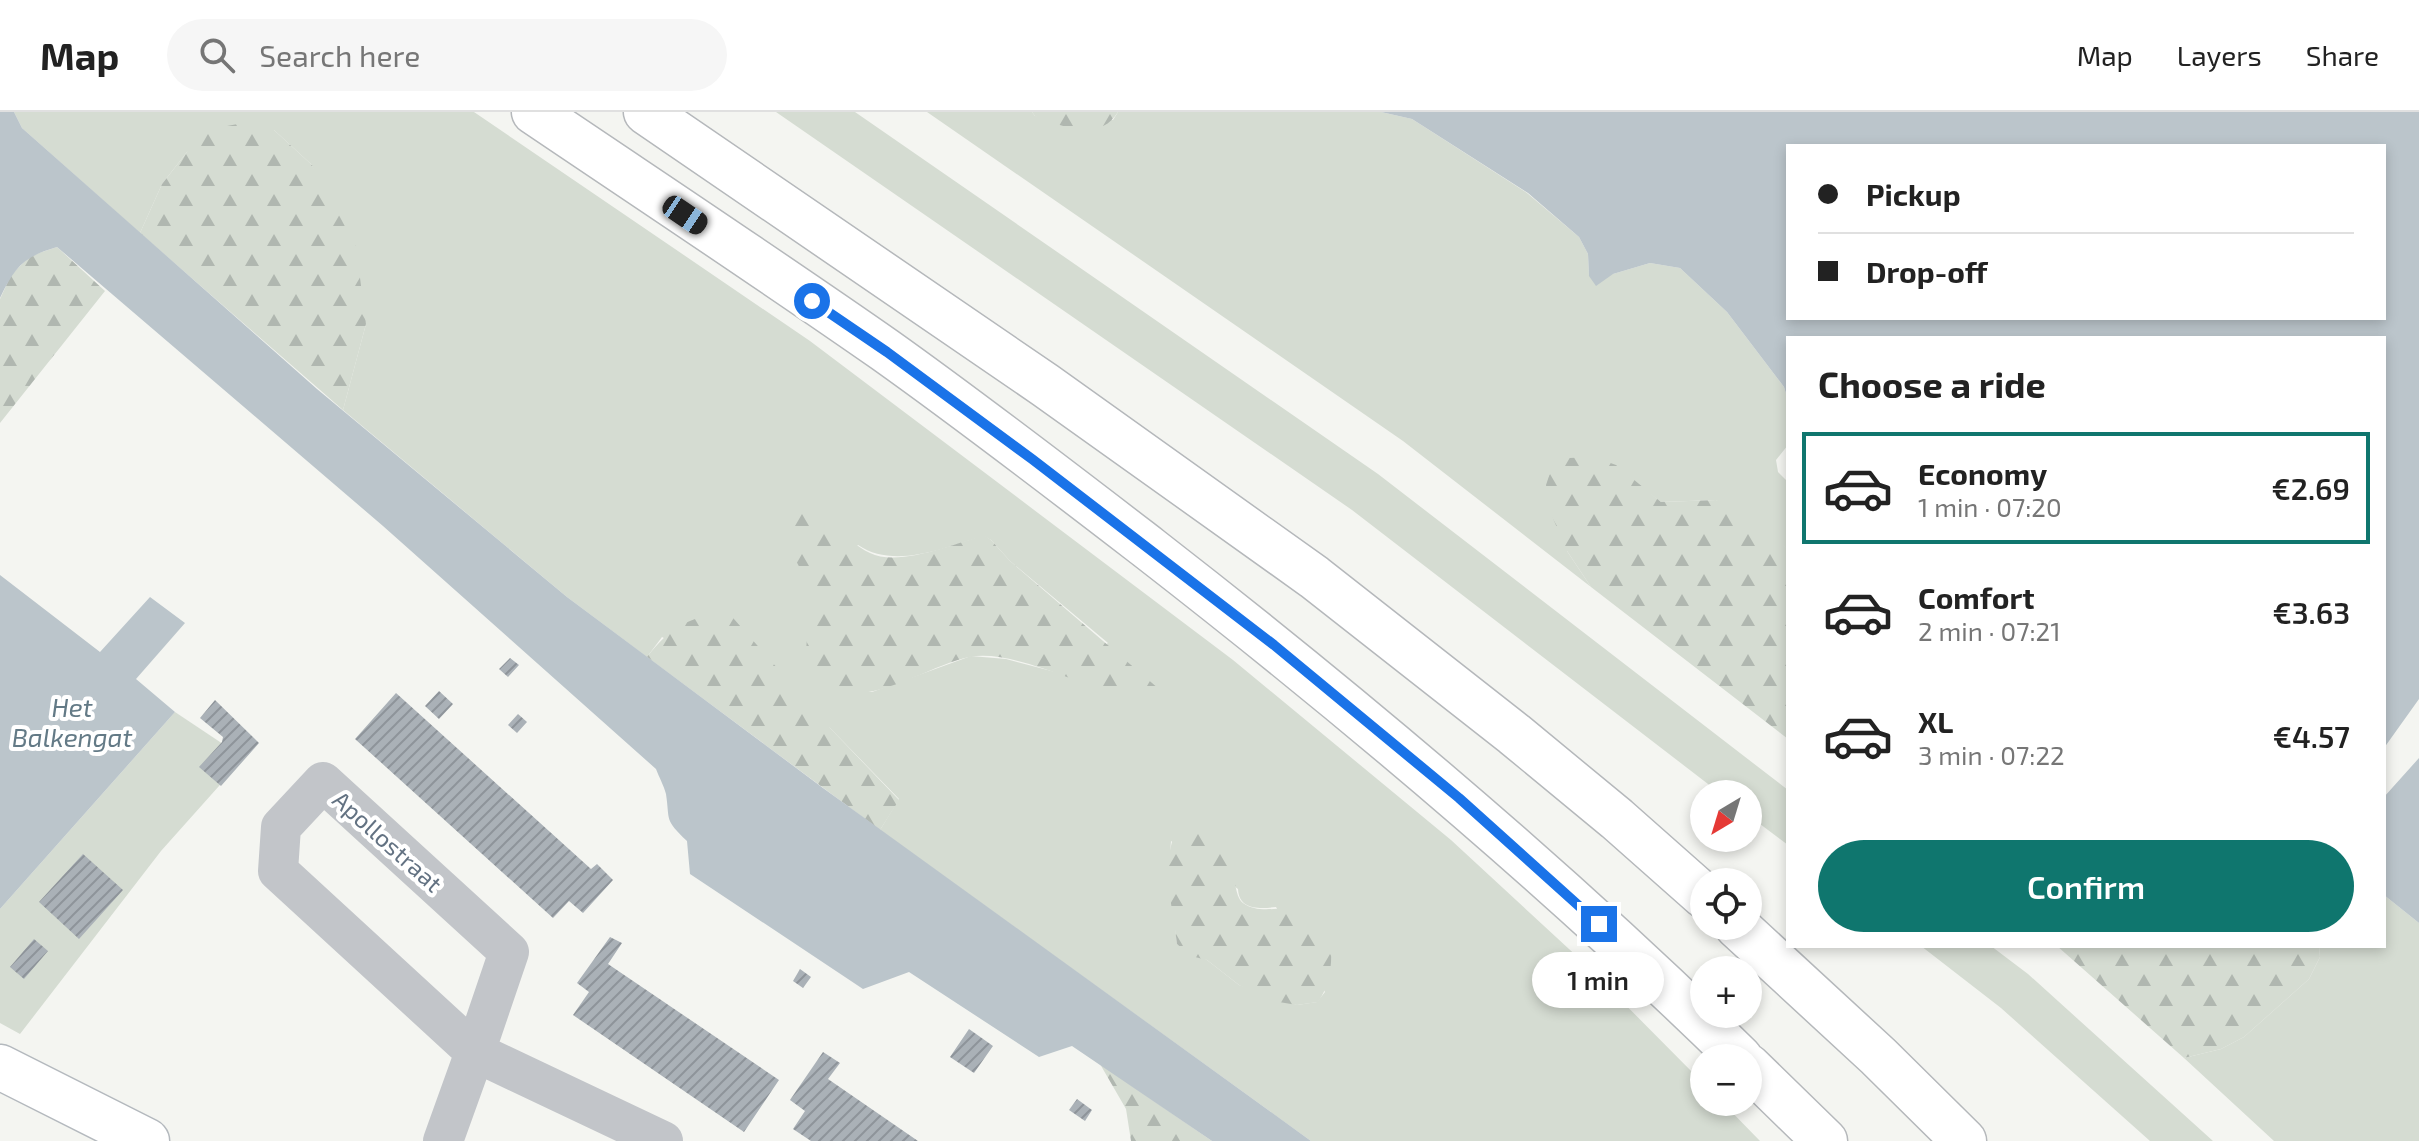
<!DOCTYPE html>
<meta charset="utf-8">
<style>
:root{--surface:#fff;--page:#f6f6f6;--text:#222;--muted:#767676;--line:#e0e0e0;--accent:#0f766e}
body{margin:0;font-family:"Exo 2",sans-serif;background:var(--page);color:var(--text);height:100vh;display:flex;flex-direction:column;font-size:30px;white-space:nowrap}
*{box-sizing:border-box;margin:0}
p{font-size:26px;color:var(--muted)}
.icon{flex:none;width:44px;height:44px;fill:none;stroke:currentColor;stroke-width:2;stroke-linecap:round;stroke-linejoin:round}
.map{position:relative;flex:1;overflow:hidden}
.details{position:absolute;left:1786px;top:224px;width:600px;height:612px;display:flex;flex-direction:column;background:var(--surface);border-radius:0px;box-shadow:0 4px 12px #0003}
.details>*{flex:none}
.top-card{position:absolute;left:1786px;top:32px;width:600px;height:176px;border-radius:0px;box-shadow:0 4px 12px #0003;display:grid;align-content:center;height:176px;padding:0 32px;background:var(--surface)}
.needle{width:52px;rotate:218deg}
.buttons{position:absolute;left:1690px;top:668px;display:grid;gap:16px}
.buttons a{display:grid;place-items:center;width:72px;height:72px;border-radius:50%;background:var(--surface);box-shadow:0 4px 12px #0003;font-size:40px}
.end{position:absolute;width:36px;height:36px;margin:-18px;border:10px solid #1a73e8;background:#fff;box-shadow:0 0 0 4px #fff}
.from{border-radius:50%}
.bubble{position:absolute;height:56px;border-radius:28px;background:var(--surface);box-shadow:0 4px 12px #0003;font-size:26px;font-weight:600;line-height:56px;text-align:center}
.car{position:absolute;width:24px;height:48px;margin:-24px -12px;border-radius:10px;box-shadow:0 0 6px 2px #0007;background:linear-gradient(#222 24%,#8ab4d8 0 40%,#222 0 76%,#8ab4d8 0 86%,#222 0)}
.top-card b{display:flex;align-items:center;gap:28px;height:76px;font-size:30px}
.top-card b+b{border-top:2px solid var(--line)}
.top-card i{width:20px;height:20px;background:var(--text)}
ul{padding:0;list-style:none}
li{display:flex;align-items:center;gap:24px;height:112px;margin:0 16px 12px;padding:0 16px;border:4px solid transparent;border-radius:0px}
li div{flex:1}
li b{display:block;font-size:30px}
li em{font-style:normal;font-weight:600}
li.current{border-color:var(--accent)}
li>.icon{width:72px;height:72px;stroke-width:1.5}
h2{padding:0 32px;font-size:36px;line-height:96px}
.primary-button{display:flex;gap:16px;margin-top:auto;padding:16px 32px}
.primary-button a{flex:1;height:92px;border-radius:48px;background:var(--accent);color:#fff;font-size:32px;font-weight:600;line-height:92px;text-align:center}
header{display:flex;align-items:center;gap:48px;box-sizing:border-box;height:112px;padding:0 40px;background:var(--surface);border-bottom:2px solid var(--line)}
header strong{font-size:38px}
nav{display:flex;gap:44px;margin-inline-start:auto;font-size:28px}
.search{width:560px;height:72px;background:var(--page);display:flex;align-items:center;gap:20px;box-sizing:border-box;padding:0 28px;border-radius:44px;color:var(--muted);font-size:30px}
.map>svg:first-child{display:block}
</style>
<header>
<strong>Map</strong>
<div class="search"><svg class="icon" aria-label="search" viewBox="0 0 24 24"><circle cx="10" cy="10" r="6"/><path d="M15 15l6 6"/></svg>Search here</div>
<nav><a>Map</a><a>Layers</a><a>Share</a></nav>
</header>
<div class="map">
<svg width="2419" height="1029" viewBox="0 0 2419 1029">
<defs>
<pattern id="forest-firs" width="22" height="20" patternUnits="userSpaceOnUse" patternTransform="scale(2)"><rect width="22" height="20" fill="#d5dcd2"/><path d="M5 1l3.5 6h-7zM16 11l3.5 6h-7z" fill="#b0b7b0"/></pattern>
<pattern id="building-hatch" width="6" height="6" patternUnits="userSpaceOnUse" patternTransform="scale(2)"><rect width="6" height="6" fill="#aab1b7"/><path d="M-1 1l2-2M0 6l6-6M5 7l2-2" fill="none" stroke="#8e949a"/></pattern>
</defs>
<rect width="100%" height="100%" fill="#f4f5f1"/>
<path fill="#d5dcd2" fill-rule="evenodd" d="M 14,0 L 474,0 L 810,229 L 1233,548 L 1451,728 L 1582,849 L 1704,972 L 1704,990 L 1722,990 L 1760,1029 L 1311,1029 L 880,718 L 899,687 L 830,616 L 662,525 L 647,545 L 567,485 L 343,298 L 366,212 L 312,53 L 274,18 L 187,40 L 162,72 L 140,121 L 22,16 ZM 984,424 L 991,428 L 1010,449 L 1108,531 L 1063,562 L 1006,547 L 971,544 L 872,580 L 837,579 L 811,497 L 811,476 L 858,433 C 895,458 945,435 984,424 ZM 1171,729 L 1238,777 C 1239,798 1259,797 1276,795 L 1325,880 L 1317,890 L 1297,893 L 1239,873 L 1207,848 L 1177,832 L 1169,757 Z
M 776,0 L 855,0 L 1378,362 L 1788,678 L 1788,733 L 1748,703 L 1748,682 L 1721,682 L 1352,398 Z
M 927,0 L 1032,0 L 1035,4 L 1113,8 L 1118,0 L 1381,0 L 1412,7 L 1527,81 L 1579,125 L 1588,142 L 1589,164 L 1613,162 L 1650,151 L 1680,156 L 1727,200 L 1784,275 L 1788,288 L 1788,333 L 1776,348 L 1778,360 L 1788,370 L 1788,437 L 1716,388 L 1661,390 L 1645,378 L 1567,439 L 1591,475 L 1403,329 Z
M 175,600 L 244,646 L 161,739 L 20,922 L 0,911 L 0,797 Z
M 2384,783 L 2419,811 L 2419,1029 L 2274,1029 L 2184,946 L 2221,937 L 2244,925 L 2309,867 L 2320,845 L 2319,834 L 2384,834 Z
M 1921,834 L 1991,834 L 2028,862 L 2213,1029 L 2150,1029 L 2001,896 Z"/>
<path fill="url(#forest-firs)" d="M 1032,0 L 1118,0 C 1099,31 1062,14 1035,4 Z
M 243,11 L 274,18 L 312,53 L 356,135 L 366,212 L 343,298 L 140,121 L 162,72 L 187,40 L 211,17 Z
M 57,135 L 105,179 L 0,311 L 0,187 L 11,163 L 30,144 Z
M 1594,345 L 1616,353 L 1661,390 L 1716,388 L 1737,395 L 1788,437 L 1788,627 L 1591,475 L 1567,439 L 1552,404 L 1546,373 L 1551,358 L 1569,346 Z
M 796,400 C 829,400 843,428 870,441 C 898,455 955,432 984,423 L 991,428 L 1010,449 L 1159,577 C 1147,578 1129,584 1117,581 C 1075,572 1013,537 969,545 C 929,553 865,599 823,575 C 816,570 810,558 805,551 L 811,477 L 794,445 L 790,412 Z
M 726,498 L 830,616 L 899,688 L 880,718 L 647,545 C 671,514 688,507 726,498 Z
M 1192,712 C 1207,720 1223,733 1231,750 C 1235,761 1234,784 1243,791 C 1267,808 1297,781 1323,815 C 1329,823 1331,827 1331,837 C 1332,856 1329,874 1318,890 L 1297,893 L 1267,888 L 1239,873 L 1207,848 L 1191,844 L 1177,832 C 1173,796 1159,749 1178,716 Z
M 2057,834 L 2319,834 L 2320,845 L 2309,867 L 2244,925 L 2221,937 L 2184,946 Z
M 1100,952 L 1212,1029 L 1131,1029 L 1126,997 Z"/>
<path fill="#bbc5cb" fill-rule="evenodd" d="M 0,0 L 14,0 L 22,16 L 317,277 L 567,485 L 823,676 L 1311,1029 L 1212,1029 L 1072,934 L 1039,945 L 909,860 L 863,877 L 690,762 L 687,729 C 664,707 670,709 666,682 C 664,674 659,665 656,657 L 383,414 L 57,135 C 23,145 15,155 0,186 Z
M 1381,0 L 2419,0 L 2419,587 L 2384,636 L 2384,226 L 1788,226 L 1788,288 L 1784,275 L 1727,200 L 1680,156 L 1650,151 L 1613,162 L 1596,174 L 1589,164 L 1588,142 L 1579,125 L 1528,81 L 1412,7 ZM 2384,34 L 2384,206 L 1788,206 L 1788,34 Z
M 0,463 L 100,540 L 150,485 L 185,511 L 136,567 L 175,600 L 0,797 Z
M 2419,646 L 2419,811 L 2384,783 L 2384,685 Z"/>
<path fill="url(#building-hatch)" d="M 510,546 L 519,553 L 508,565 L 499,557 Z
M 439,579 L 453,592 L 439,607 L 425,594 Z
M 396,581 L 591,757 L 597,752 L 613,768 L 583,801 L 569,789 L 553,806 L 355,627 Z
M 215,588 L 259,631 L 221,674 L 199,655 L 222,630 L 223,625 L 200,606 Z
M 518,602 L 527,610 L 517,621 L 508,613 Z
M 83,742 L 123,778 L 79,827 L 39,790 Z
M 610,825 L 622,831 L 608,852 L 779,968 L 744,1020 L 573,903 L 589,880 L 577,871 Z
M 34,827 L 48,839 L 24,867 L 10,855 Z
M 800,857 L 811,865 L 803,876 L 793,869 Z
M 969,917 L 993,934 L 974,961 L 950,945 Z
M 823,940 L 840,951 L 828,967 L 918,1029 L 811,1029 L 793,1017 L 805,999 L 790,988 Z
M 1077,987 L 1092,998 L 1085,1009 L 1069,998 Z"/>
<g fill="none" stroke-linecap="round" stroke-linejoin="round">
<g stroke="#b4b9be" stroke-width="47">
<path id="secondary" d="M 0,955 L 147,1029"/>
</g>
<g stroke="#b5b8bb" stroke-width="47">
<path id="highway" d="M 534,0 C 651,79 769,157 885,238 C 975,302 1063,370 1150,437 C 1356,597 1554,764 1740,946
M 646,0 L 1045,273 L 1314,465 L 1514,622 L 1617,707 L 1704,784
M 1737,814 L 1878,944 L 1964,1029
M 1748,954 L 1825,1029"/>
</g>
<path stroke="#c2c5c9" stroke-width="40" d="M 323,670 L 509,840 L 475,940 L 278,759 L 281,715 Z
M 443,1029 L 475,940 L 663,1029"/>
<use href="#secondary" stroke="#fff" stroke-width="44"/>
<use href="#highway" stroke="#fff" stroke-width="44"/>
</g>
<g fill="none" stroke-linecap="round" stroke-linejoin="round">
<path stroke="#1a73e8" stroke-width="10" d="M 812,189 L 887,240 L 1032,347 L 1274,533 L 1459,686 L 1599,812"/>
</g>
<g text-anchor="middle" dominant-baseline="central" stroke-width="8" stroke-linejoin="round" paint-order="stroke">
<g font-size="24" fill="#637282" stroke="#fff">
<text transform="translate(388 729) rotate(42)">Apollostraat</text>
</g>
<g font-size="26" font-style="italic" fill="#637a86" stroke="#fff">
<text x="72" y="594">Het<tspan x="72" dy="30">Balkengat</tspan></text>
</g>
</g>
</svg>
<div class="buttons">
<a><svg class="needle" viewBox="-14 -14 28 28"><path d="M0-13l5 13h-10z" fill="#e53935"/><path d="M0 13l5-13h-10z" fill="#767676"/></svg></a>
<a><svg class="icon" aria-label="locate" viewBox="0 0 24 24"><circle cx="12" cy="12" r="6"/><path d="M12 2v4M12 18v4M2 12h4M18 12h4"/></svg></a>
<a>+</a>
<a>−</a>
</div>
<i class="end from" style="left:812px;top:189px"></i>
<i class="end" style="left:1599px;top:812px"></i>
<div class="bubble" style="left:1532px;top:840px;width:132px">1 min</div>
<i class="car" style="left:685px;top:103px;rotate:124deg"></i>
<div class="top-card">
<b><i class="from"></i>Pickup</b>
<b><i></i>Drop-off</b>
</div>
<section class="details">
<h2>Choose a ride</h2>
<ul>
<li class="current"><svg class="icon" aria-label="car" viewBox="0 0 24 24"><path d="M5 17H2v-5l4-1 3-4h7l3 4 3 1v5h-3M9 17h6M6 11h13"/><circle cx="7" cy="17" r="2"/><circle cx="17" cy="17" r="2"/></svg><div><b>Economy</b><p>1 min · 07:20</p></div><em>€2.69</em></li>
<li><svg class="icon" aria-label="car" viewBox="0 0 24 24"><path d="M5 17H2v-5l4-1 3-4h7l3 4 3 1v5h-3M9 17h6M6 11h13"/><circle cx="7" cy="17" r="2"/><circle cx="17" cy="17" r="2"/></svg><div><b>Comfort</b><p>2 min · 07:21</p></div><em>€3.63</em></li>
<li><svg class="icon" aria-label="car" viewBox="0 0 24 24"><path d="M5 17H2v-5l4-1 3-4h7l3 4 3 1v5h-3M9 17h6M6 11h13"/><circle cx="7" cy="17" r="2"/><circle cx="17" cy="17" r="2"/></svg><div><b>XL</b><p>3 min · 07:22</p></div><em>€4.57</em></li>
</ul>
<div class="primary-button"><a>Confirm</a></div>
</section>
</div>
